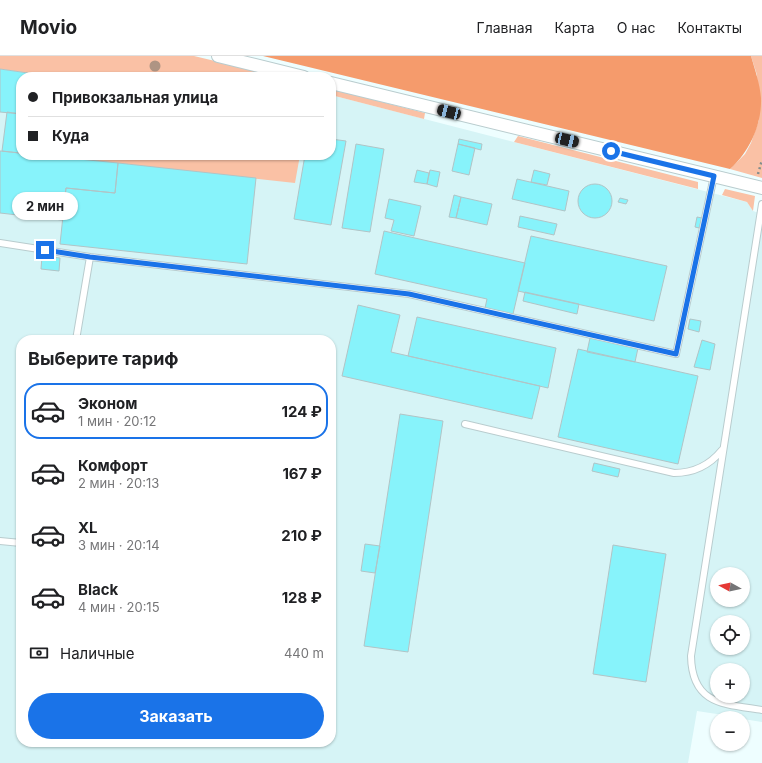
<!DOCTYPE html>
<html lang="ru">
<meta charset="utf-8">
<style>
:root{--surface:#fff;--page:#f6f6f6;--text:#202124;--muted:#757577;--line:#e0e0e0;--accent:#1a73e8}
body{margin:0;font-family:Inter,sans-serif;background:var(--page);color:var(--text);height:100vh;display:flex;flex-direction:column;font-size:15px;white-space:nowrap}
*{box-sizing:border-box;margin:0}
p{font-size:13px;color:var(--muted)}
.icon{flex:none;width:22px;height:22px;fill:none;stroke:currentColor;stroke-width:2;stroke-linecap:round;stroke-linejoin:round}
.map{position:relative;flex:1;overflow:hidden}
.sheet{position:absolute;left:16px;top:279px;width:320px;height:412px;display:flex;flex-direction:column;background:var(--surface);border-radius:16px;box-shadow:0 1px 3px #0004}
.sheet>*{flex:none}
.top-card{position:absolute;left:16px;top:16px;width:320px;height:88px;border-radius:16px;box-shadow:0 1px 3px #0004;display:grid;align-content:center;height:88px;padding:0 12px;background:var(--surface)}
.needle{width:26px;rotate:278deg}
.buttons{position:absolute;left:710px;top:511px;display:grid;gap:8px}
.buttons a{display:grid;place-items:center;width:40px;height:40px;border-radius:50%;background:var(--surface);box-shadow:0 1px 3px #0004;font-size:20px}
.end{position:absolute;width:18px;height:18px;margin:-9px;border:5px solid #1a73e8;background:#fff;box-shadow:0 0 0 2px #fff}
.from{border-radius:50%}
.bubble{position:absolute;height:28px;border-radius:14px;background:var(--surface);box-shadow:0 1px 3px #0004;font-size:13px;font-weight:700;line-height:28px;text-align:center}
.car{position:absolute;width:12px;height:24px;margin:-12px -6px;border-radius:5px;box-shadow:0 0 3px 1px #0007;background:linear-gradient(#222 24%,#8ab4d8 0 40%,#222 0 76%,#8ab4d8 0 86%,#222 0)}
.top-card b{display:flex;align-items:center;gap:14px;height:38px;font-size:15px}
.top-card b+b{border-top:1px solid var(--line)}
.top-card i{width:10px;height:10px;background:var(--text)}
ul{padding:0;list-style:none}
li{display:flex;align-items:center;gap:12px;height:56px;margin:0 8px 6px;padding:0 4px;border:2px solid transparent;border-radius:16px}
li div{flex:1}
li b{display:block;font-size:15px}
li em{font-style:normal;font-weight:700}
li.current{border-color:var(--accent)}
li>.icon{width:36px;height:36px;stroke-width:1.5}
h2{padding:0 12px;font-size:18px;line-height:48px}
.pay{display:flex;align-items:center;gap:10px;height:44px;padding:0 12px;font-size:15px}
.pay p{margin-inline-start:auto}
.button{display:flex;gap:8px;margin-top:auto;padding:8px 12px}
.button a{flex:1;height:46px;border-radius:24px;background:var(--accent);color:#fff;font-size:16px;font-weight:700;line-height:46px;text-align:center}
header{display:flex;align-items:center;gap:24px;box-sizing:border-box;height:56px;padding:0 20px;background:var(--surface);border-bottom:1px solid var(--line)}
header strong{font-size:19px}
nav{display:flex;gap:22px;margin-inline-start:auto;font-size:14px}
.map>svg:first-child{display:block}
</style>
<header>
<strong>Movio</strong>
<nav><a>Главная</a><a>Карта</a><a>О нас</a><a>Контакты</a></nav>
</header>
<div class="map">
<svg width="762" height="707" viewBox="0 0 762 707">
<rect width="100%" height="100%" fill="#eefeff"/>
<path fill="#d6f4f6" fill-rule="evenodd" d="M 0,0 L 194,0 L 21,21 L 21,99 L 331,99 L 331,39 L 747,146 L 753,155 L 762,158 L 762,666 L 743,663 L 743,662 L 697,655 L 688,707 L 0,707 ZM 21,284 L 331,284 L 331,686 L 21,686 ZM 717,518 L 743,518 L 743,544 L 717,544 ZM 717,566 L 743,566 L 743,592 L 717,592 ZM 717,614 L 743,614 L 743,640 L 717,640 Z"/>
<path fill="#fac1a5" d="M 0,0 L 194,0 L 282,21 L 28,21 L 28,17 L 0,13 Z
M 751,0 L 762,0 L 762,122 L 730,113 L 745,98 L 751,87 L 759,64 L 757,19 Z
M 331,33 L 425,57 L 424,63 L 331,39 Z
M 518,80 L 698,126 L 698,133 L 514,86 Z
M 40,99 L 300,99 L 295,127 Z
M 725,133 L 755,140 L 753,155 L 747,146 L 722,139 Z"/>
<path fill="#f59b6c" d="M 263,0 L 751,0 C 755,14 760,28 761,42 C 762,69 749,96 730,113 Z"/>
<path fill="#87f3fb" stroke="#b1c4c6" d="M 0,13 L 28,17 L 28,21 L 21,21 L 21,58 L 0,56 Z
M 7,56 L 21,58 L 19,97 L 2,95 Z
M 331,83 L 346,85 L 331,169 L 294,163 L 305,99 L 331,99 Z
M 459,83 L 482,88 L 481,94 L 458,88 Z
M 356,88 L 384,93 L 370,176 L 342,172 Z
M 458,88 L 475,92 L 469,119 L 452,115 Z
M 0,95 L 21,97 L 21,99 L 40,99 L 118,107 L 115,137 L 66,132 L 62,164 L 0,157 Z
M 118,107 L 256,122 L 247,208 L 60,188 L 66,132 L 115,137 Z
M 417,114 L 429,117 L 427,128 L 414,126 Z
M 430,114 L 440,116 L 437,131 L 427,128 Z
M 534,114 L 550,118 L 547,129 L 531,126 Z
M 517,123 L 569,135 L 565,155 L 512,143 Z
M578 145a17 17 0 1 1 34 0a17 17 0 1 1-34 0Z
M 454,139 L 461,141 L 456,162 L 449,161 Z
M 461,141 L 492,148 L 487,169 L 456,162 Z
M 620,142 L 628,144 L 626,148 L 618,146 Z
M 389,143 L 421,150 L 414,180 L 391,175 L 394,164 L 385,162 Z
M 520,160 L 557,168 L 554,179 L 518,171 Z
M 697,161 L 702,162 L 699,172 L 695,171 Z
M 384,175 L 525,207 L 513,258 L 485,252 L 487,243 L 375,218 Z
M 531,180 L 667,210 L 654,265 L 518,235 Z
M 42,200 L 60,202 L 59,215 L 41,213 Z
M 525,236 L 579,248 L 577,258 L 523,245 Z
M 358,249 L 400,259 L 391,296 L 540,330 L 532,363 L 342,320 Z
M 417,261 L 556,292 L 548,332 L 408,300 Z
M 690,263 L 701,265 L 699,276 L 688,273 Z
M 590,282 L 638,292 L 635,306 L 587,296 Z
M 702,284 L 715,288 L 710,314 L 694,311 Z
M 578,293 L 698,320 L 678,408 L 558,381 Z
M 400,358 L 443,365 L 408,596 L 364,590 Z
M 594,407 L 620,413 L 618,421 L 592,415 Z
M 365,488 L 380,490 L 375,517 L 361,515 Z
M 613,489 L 666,498 L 646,626 L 593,618 Z"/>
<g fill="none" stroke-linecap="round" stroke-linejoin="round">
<g stroke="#b9ccce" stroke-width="8">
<path id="service" d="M 762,148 L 691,600 C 692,649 724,648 762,654
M 0,187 L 90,201 L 409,238 L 676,298 L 714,120
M 76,284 L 90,201
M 465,368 L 674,417 C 694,417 709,410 722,394
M 0,485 L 21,487"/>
</g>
<g stroke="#b9ccce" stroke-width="14">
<path id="minor" d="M 218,0 L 304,21
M 331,27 L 762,132"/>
</g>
<path stroke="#818d8d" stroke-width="2.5" stroke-dasharray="2 3" stroke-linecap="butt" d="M 758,118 L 762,104"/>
<use href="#service" stroke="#fff" stroke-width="6"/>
<use href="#minor" stroke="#fff" stroke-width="12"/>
</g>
<circle fill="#ae9483" cx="155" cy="10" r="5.5"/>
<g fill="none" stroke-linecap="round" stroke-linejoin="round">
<path stroke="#1a73e8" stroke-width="5" d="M 45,194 L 90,201 L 409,238 L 676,298 L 714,120 L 611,95"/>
</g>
</svg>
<div class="buttons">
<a><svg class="needle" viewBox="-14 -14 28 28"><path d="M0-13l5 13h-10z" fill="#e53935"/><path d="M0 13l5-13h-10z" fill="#757577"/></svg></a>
<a><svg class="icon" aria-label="locate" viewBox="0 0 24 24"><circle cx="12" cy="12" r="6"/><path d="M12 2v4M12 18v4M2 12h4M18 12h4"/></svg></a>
<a>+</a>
<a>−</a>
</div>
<i class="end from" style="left:611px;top:95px"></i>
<i class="end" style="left:45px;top:194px"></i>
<div class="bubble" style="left:12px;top:136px;width:66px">2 мин</div>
<i class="car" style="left:449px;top:56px;rotate:284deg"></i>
<i class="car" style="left:567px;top:84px;rotate:103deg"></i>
<div class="top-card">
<b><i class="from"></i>Привокзальная улица</b>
<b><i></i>Куда</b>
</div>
<section class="sheet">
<h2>Выберите тариф</h2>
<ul>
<li class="current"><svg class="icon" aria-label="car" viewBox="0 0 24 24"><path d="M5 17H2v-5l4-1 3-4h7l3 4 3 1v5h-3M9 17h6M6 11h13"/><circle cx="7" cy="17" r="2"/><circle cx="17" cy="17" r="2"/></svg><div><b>Эконом</b><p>1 мин · 20:12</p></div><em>124 ₽</em></li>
<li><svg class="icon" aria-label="car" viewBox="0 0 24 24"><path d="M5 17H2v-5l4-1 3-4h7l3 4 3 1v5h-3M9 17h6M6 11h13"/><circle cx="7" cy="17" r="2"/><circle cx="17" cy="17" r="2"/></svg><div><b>Комфорт</b><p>2 мин · 20:13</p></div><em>167 ₽</em></li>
<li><svg class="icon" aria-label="car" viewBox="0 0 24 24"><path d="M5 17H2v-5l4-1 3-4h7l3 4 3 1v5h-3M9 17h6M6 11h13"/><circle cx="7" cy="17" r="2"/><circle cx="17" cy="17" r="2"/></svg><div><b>XL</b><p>3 мин · 20:14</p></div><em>210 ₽</em></li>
<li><svg class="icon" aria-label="car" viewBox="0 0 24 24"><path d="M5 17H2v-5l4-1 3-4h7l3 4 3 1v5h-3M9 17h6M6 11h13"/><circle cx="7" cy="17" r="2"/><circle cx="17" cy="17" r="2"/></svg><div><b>Black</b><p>4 мин · 20:15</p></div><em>128 ₽</em></li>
</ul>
<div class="pay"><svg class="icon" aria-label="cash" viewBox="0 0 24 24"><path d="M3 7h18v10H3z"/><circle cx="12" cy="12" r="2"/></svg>Наличные<p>440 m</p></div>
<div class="button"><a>Заказать</a></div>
</section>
</div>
